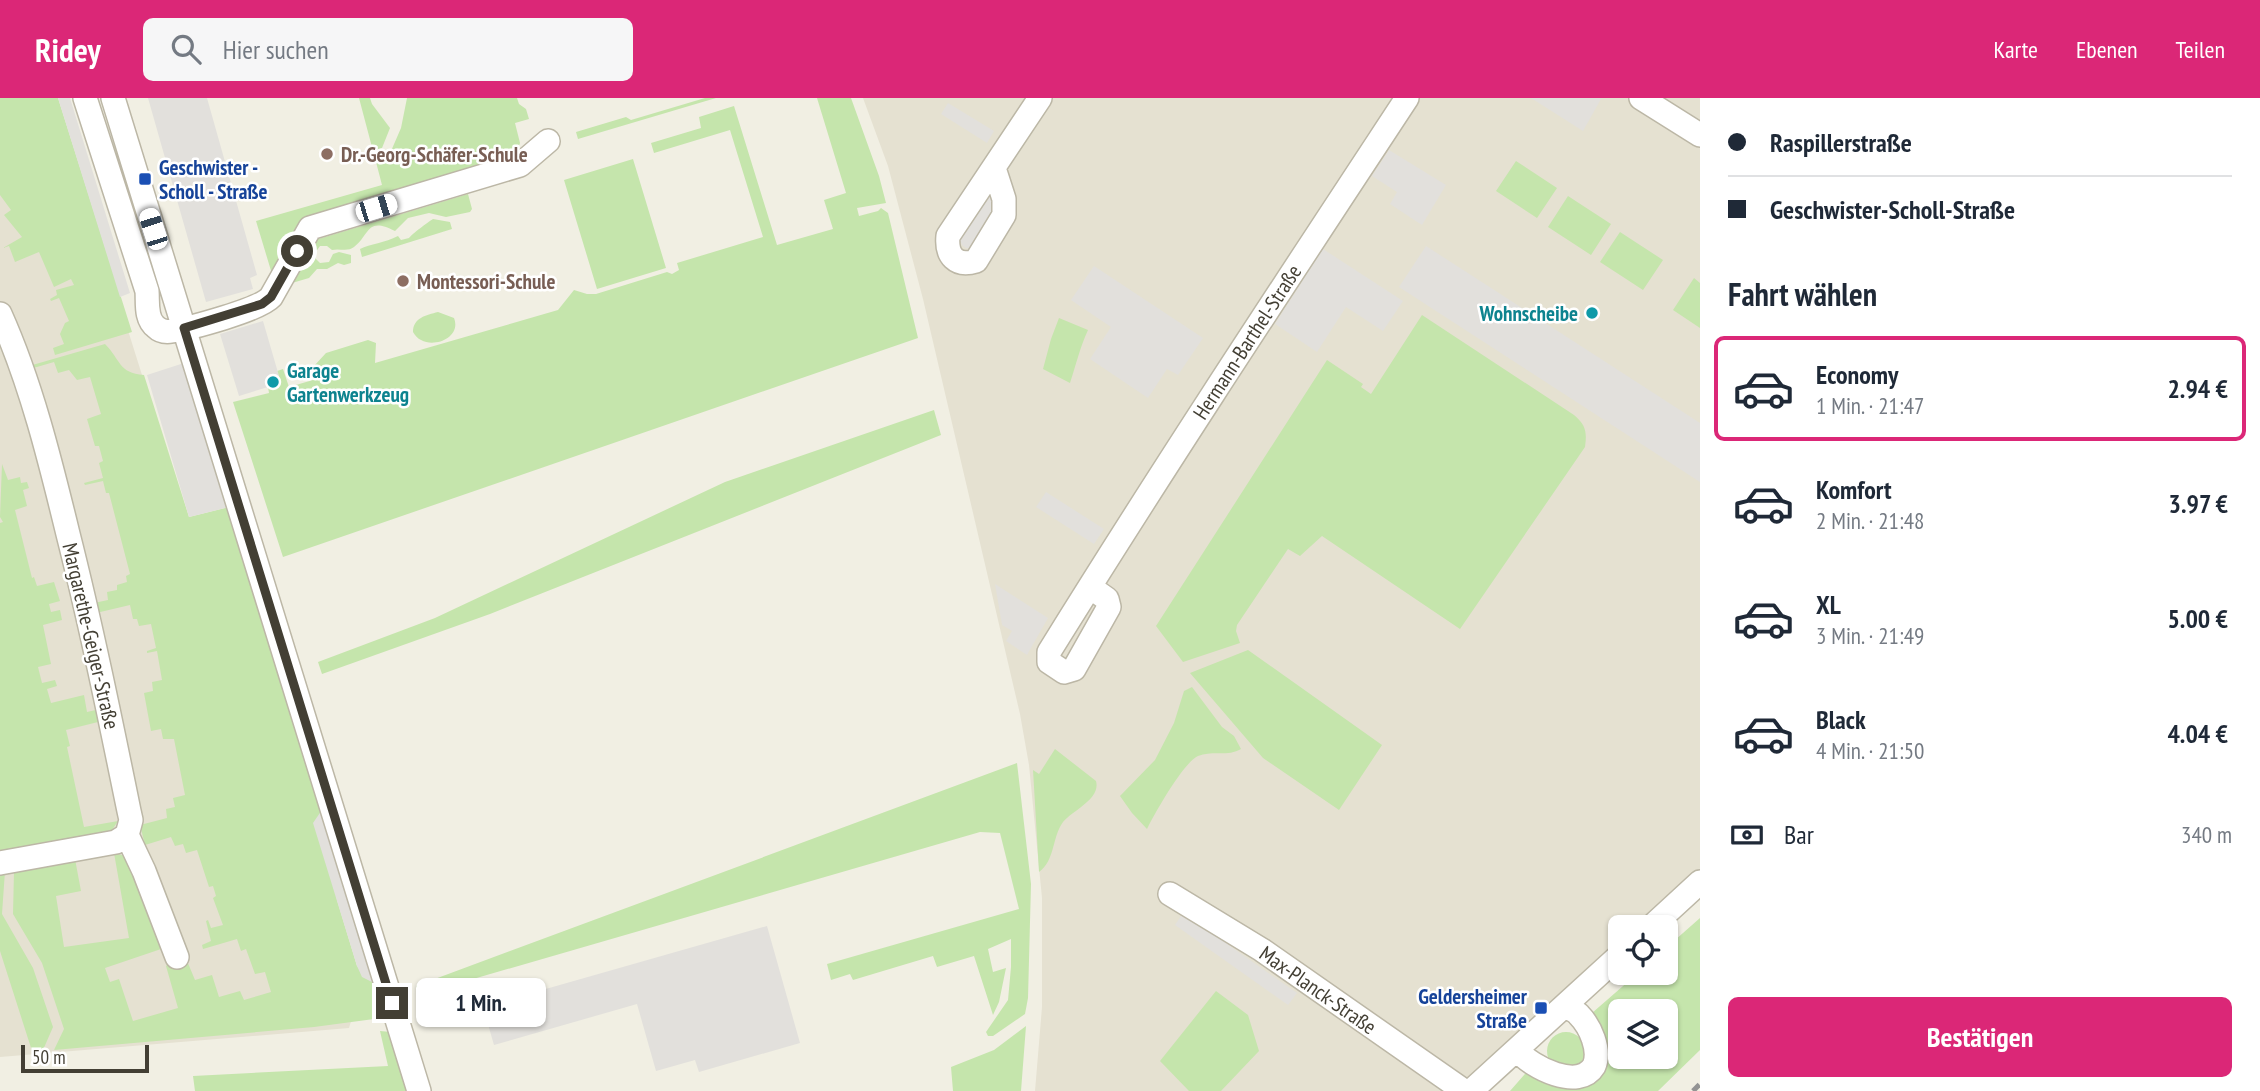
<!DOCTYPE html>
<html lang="de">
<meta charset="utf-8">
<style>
:root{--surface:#fff;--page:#f6f6f7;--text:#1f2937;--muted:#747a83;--line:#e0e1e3;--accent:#db2777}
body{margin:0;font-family:"PT Sans Narrow",sans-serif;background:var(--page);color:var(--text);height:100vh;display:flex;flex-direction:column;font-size:26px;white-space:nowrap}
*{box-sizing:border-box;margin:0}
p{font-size:23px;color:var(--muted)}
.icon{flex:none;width:38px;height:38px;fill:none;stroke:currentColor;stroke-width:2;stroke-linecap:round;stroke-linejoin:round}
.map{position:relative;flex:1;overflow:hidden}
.drawer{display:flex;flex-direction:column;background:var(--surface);width:560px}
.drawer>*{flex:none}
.hud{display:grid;align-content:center;height:154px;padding:0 28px;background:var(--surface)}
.buttons{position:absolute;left:1608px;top:817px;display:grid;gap:14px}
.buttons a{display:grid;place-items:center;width:70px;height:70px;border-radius:10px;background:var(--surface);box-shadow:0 2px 5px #0004;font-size:35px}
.scale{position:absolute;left:21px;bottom:18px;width:128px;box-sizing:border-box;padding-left:7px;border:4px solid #433f34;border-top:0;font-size:19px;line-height:24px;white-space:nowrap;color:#433f34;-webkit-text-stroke:5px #fff;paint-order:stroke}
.end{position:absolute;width:32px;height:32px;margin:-16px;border:9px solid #433f34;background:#fff;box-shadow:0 0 0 4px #fff}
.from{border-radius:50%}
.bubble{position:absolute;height:49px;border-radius:10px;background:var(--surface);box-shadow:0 2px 5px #0004;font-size:23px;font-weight:600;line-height:49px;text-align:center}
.car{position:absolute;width:21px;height:42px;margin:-21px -10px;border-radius:9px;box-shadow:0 0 5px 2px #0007;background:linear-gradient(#fff 24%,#345 0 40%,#fff 0 76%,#345 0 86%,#fff 0)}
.hud b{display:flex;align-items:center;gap:24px;height:66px;font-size:26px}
.hud b+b{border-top:2px solid var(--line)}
.hud i{width:18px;height:18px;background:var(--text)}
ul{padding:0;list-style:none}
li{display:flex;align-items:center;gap:21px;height:105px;margin:0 14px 10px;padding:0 14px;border:4px solid transparent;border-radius:10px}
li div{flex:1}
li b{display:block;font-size:26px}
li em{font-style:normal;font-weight:600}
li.selected{border-color:var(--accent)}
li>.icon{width:63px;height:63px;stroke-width:1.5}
h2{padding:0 28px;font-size:32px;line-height:84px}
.pay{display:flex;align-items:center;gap:18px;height:77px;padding:0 28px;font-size:26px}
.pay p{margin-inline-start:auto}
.button{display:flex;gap:14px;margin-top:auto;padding:14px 28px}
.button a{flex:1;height:80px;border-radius:10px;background:var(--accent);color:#fff;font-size:28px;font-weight:600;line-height:80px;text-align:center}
header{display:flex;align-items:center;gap:42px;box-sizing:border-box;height:98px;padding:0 35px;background:var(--accent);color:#fff}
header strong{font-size:33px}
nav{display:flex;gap:38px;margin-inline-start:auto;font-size:24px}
.search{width:490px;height:63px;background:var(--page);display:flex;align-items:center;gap:18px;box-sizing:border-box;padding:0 24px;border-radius:10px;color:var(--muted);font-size:26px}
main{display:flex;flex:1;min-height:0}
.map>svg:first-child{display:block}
</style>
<header>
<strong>Ridey</strong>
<div class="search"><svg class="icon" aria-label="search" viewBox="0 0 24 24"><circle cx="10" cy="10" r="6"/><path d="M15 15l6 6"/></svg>Hier suchen</div>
<nav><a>Karte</a><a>Ebenen</a><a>Teilen</a></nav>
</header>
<main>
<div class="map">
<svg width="1700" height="993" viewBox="0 0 1700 993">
<rect width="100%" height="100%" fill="#f1efe3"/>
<path fill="#e5e1d1" d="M 0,0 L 55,0 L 300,780 L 355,910 L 349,930 L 0,959 Z
M 863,0 L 1700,0 L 1700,777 L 1645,829 L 1620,830 L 1620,852 L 1471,993 L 1035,993 L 1042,909 L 1042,800 L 1029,667 L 1020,616 L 923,201 L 888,68 Z"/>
<path fill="#c5e5ac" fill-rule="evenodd" d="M 0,0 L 58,0 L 132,234 L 55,257 L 53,250 L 64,246 L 60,236 L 65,225 L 69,223 L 59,200 L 51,203 L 50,201 L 57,197 L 56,192 L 74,187 L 71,181 L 54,189 L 39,154 L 15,164 L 9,148 L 3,150 L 22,139 L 4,117 L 11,112 L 0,97 Z
M 359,0 L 370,0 L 372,6 L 390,30 L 382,50 L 373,53 Z
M 407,0 L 517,0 L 519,6 L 526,11 L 529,21 L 515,25 L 520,45 L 516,57 L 303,120 L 298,126 L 272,176 L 256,123 L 382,87 L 376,64 L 388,60 L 401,30 Z
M 705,0 L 716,0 L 578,41 L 576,34 L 626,19 L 631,22 Z
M 817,0 L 851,0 L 879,78 L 886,105 L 857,110 L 859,118 L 878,113 L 881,110 L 888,115 L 918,240 L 283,459 L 233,304 L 269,295 L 268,289 L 281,285 L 277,273 L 283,271 L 289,289 L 313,282 L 314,268 L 326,255 L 368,242 L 376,245 L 375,265 L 558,212 L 574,192 L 587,196 L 596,196 L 667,174 L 672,176 L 679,172 L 677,165 L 763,139 L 730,32 L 654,55 L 651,45 L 701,30 L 699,19 L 734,8 L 777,147 L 833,131 L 824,102 L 846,95 Z
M 633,61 L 666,170 L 597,191 L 564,82 Z
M 1516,63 L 1557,90 L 1537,120 L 1496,93 Z
M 468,96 L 472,111 L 470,114 L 446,119 L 429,115 L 408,120 L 395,133 C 366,118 370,137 354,149 C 348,154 339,150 332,152 L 327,148 L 320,148 L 315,155 L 316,161 L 320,165 L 329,164 L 333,156 L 339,154 L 351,157 L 351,165 L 344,167 L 338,165 L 327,171 L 317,171 L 309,180 L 292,185 L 315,142 Z
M 1568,98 L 1611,126 L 1591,157 L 1548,129 Z
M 433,121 L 450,124 L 452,131 L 362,159 L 360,151 C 370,146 385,145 398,138 L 401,142 L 409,140 C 412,136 428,124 433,121 Z
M 1620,134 L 1663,162 L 1643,192 L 1600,164 Z
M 1694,180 L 1700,185 L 1700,230 L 1673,212 Z
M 438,214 L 454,220 C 463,242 424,255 413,234 C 413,220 426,217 438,214 Z
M 1422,217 L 1574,317 C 1586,327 1587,334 1585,349 L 1460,531 L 1322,438 L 1300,458 L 1288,451 L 1237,527 L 1236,533 L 1240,545 L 1183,564 L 1156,528 L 1327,262 L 1363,286 L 1361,289 L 1371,296 Z
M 1059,220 L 1088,232 C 1080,249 1076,267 1070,285 L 1043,271 L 1051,241 Z
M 105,246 C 121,262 118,275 144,277 L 189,419 L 229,409 L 324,709 L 337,802 L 357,868 L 378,887 L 389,919 L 314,929 L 54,952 L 64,931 L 42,865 L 13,816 L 14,773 L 75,761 L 81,793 L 56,798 L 64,849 L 129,840 L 114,755 L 129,759 L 164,850 L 105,870 L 110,884 L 119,881 L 133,923 L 178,910 L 166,868 L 170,864 L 185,858 L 195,882 L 212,877 L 219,899 L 240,893 L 244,902 L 271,894 L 265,874 L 255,876 L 246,851 L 241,853 L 237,841 L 203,851 L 202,847 L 211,843 L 206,823 L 208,822 L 211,830 L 223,827 L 213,800 L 216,798 L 213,788 L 209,789 L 197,752 L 186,755 L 183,746 L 175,748 L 171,739 L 145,747 L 140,727 L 167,720 L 166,711 L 175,709 L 173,700 L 185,697 L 174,641 L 163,641 L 161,631 L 151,633 L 144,595 L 153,593 L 152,584 L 162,582 L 157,553 L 147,555 L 147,553 L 156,550 L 151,526 L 139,528 L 137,521 L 133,521 L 130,507 L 96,515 L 94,505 L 108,502 L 107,494 L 117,492 L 117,487 L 127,484 L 126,478 L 130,476 L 109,395 L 106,395 L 103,383 L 85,387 L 84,385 L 103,380 L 99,365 L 103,363 L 99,348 L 95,348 L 87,321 L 101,316 L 90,279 L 77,282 L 69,272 L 58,275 L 54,264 L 30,271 L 29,268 Z
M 934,312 L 941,337 L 490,516 L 322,576 L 318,564 L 435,520 L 725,384 Z
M 2,366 L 8,382 L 20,379 L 21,385 L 27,384 L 29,390 L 23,392 L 27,408 L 15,412 L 32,480 L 34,479 L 37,488 L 54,484 L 60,503 L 49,506 L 51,514 L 60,512 L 62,522 L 43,527 L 51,566 L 38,569 L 42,585 L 55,582 L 57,588 L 47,591 L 51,605 L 84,597 L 87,614 L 100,611 L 102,623 L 66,632 L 70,648 L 67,649 L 84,729 L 118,723 L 112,732 L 100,740 L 0,757 L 0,425 L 3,424 L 0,419 Z
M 1248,552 L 1382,647 L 1339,712 L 1263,660 L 1190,575 Z
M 1192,589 L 1222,629 L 1234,638 L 1241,651 C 1228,659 1213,652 1198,658 C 1183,665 1155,715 1147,731 L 1132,715 L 1120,698 L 1155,662 L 1174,625 L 1184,593 Z
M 1055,651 L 1096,683 C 1101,701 1073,712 1063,724 C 1052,739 1055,763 1039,774 L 1033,672 L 1039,676 Z
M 1017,665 L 1031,786 L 1028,900 L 1025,916 L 993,938 L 988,938 L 986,934 L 1008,902 L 1011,869 L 1011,841 L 988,851 L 993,874 L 1006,870 L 999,904 L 993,917 L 974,858 L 937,869 L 933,858 L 853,882 L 850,876 L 831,882 L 827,866 L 1019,811 L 1000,735 L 980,734 L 418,897 L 416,888 Z
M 5,773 L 2,816 L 33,870 L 53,929 L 43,952 L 32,953 L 0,853 L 0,774 Z
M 1700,820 L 1700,952 L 1658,993 L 1510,993 L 1532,968 L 1586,977 L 1584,922 L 1638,875 L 1666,875 L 1666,850 ZM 1620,914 L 1666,914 L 1666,959 L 1620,959 Z
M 1216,893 L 1248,917 L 1259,953 L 1221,993 L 1189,993 L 1160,963 Z
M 1026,928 L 1021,993 L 953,993 L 951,969 L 994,952 Z
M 380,933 L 391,934 L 411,993 L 195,993 L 193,978 L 388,968 Z
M1547 953a19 19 0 1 1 38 0a19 19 0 1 1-38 0Z"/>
<path fill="#e2e0dc" d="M 58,0 L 70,0 L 130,195 L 120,199 Z
M 148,0 L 207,0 L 257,177 L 250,180 L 253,191 L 206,204 Z
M 1531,0 L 1600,0 L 1601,1 L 1583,33 Z
M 948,5 L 994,33 L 987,45 L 941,16 Z
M 1389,52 L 1446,87 L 1422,127 L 1390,106 L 1397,94 L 1372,78 Z
M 987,90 L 996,115 L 971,151 L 966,150 L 962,147 L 957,136 Z
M 1426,148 L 1700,325 L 1700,384 L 1399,189 Z
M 1323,151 L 1403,203 L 1383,233 L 1346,209 L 1317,254 L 1275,226 Z
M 1094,168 L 1203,240 L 1178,277 L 1167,271 L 1148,300 L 1090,261 L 1111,229 L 1071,202 Z
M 263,223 L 279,278 L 266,281 L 268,289 L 239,298 L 220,236 Z
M 184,265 L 229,409 L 189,419 L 147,277 Z
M 1046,394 L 1104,431 L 1094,446 L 1036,409 Z
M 995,486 L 1048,520 L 1027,557 L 1006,543 L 1012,533 L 1002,527 Z
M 324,709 L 378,887 L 362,879 L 357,868 L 313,725 Z
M 1183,815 L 1297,895 L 1288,907 L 1175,827 Z
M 767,828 L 800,945 L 699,974 L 695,962 L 656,973 L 637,906 L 494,947 L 483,909 Z"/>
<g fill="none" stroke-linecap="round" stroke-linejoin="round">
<g stroke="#bcb7a6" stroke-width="26">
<path id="minor" d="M 85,0 L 147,193 C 148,204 145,221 156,229 C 160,233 166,234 172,233 C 191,230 259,212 271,199 L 310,130 L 520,67 L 548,43
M 113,0 L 419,993
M 1641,0 L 1700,37
M 994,70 L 1004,101 L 1004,117 L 976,163 C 956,169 946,158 948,138 L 1040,0
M 0,216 C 31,285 50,362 68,436 C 91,527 110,620 129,713 L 131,722 L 127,737 L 144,773 L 177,859
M 1090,489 L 1107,501 L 1109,509 L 1074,571 L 1064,574 L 1049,564 L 1049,554 C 1165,367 1286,184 1407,0
M 0,765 L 116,744 L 127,737
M 1170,796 L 1262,852 L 1464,993
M 1650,830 L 1700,784
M 1517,952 C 1532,970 1579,993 1594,968 C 1601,952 1590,928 1579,917 C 1576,913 1570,911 1565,908
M 1471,993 L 1620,857"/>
</g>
<use href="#minor" stroke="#fff" stroke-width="23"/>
<path stroke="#939393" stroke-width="5" stroke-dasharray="9 9" stroke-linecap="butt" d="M 1693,993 L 1700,986"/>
</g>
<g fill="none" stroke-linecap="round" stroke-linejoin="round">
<path stroke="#433f34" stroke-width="9" d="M 297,153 L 271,199 L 262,206 L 184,230 L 392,905"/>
</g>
<g fill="#8d6e63" stroke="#fff" stroke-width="2.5">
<circle cx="327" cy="56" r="7"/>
<circle cx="403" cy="183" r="7"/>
</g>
<g fill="#1a4fb4" stroke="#fff" stroke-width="2.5">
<rect x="138" y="74" width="14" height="14" rx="3.5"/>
<rect x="1534" y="903" width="14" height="14" rx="3.5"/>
</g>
<g fill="#0f9aa8" stroke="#fff" stroke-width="2.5">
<circle cx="1592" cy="215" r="7"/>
<circle cx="273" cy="284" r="7"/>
</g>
<g text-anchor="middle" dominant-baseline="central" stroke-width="5" stroke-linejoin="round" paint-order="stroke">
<g font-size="21" font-weight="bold" fill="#785e54" stroke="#fff" text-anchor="start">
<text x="341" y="56">Dr.-Georg-Schäfer-Schule</text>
<text x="417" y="183">Montessori-Schule</text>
</g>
<g font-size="21" font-weight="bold" fill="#164399" stroke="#fff" text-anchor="start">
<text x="159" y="69">Geschwister -<tspan x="159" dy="24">Scholl - Straße</tspan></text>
<text x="1527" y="898" text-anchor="end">Geldersheimer<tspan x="1527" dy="24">Straße</tspan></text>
</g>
<g font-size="21" font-weight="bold" fill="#0d838f" stroke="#fff" text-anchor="end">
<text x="1578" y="215">Wohnscheibe</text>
<text x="287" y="272" text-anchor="start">Garage<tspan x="287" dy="24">Gartenwerkzeug</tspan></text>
</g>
<g font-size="21" fill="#433f34" stroke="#fff">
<text transform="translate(1247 244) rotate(-57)">Hermann-Barthel-Straße</text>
<text transform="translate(91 538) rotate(77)">Margarethe-Geiger-Straße</text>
<text transform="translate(1318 892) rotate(35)">Max-Planck-Straße</text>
</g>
</g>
</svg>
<div class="buttons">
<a><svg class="icon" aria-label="locate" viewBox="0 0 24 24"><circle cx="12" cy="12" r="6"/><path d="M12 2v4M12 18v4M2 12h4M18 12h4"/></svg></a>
<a><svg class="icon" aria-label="layers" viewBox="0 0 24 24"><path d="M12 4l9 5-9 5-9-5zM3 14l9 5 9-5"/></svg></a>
</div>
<div class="scale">50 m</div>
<i class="end from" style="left:297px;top:153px"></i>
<i class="end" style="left:392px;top:905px"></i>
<div class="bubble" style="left:416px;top:880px;width:130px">1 Min.</div>
<i class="car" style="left:376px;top:110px;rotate:73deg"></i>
<i class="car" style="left:153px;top:131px;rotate:342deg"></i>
</div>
<section class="drawer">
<div class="hud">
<b><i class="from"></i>Raspillerstraße</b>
<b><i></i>Geschwister-Scholl-Straße</b>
</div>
<h2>Fahrt wählen</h2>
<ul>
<li class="selected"><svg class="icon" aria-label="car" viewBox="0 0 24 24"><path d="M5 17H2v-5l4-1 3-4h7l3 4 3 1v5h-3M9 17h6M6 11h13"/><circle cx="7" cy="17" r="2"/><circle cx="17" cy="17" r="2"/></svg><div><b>Economy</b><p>1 Min. · 21:47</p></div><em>2.94 €</em></li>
<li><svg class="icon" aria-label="car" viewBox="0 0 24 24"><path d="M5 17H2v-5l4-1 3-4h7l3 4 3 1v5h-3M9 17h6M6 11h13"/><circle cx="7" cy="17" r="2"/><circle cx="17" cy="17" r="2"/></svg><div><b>Komfort</b><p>2 Min. · 21:48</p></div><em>3.97 €</em></li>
<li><svg class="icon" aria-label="car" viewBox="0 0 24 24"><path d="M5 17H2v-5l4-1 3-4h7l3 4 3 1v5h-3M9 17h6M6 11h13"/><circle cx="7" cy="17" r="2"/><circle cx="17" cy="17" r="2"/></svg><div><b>XL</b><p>3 Min. · 21:49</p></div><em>5.00 €</em></li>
<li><svg class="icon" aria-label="car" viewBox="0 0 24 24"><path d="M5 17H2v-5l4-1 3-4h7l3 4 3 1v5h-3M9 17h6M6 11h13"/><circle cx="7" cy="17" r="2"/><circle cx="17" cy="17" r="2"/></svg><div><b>Black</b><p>4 Min. · 21:50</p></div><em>4.04 €</em></li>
</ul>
<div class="pay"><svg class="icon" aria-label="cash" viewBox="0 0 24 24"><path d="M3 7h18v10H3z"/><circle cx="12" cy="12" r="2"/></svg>Bar<p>340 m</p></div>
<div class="button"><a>Bestätigen</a></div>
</section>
</main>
